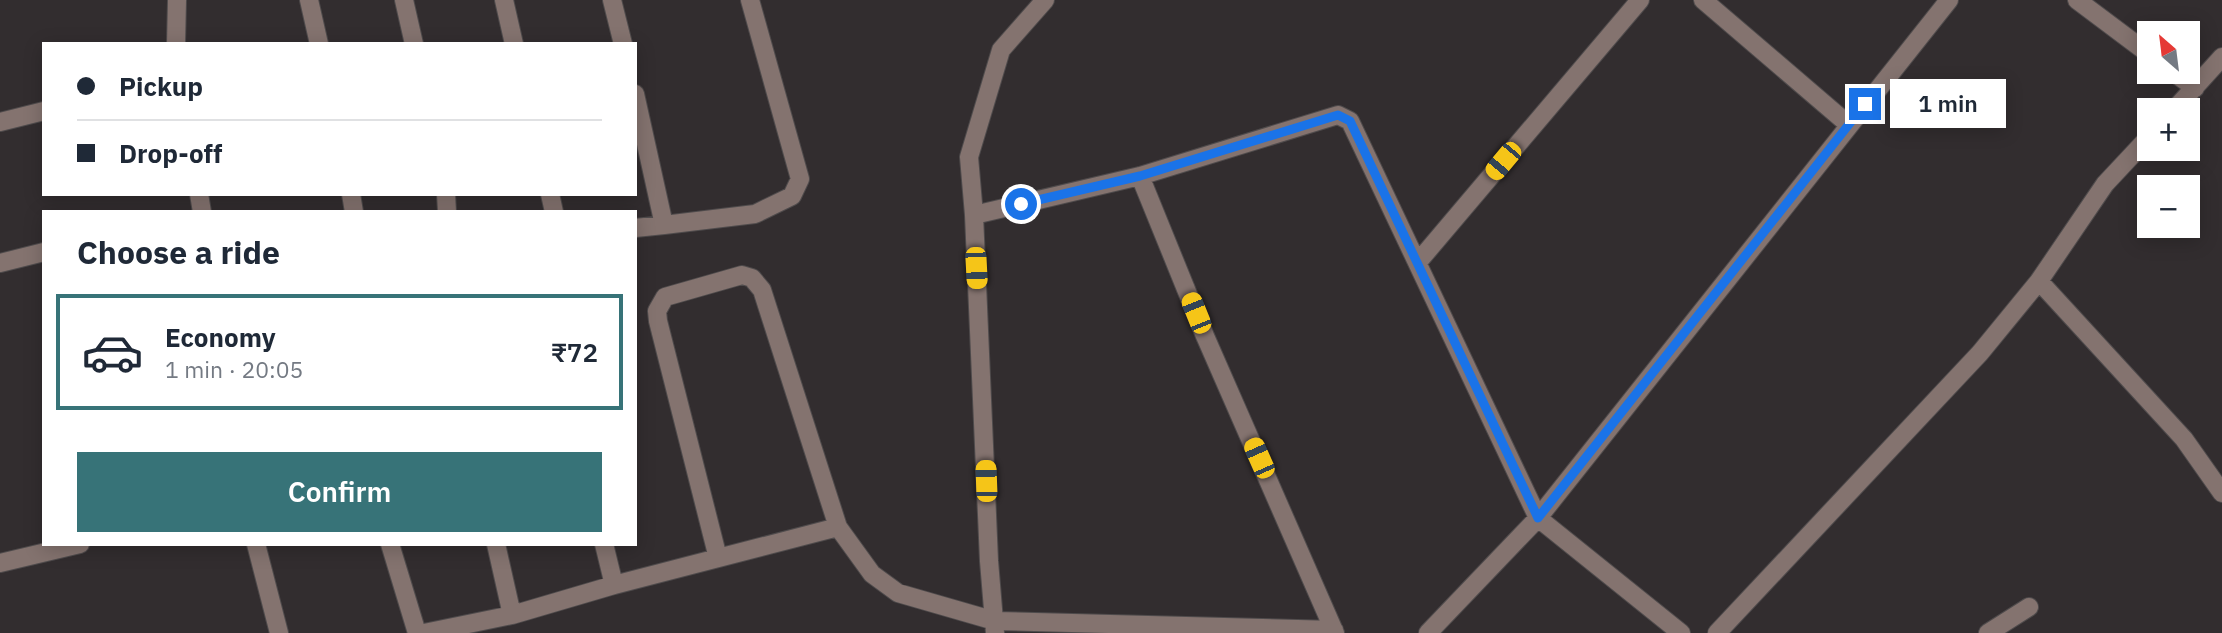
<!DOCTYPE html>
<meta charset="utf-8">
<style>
:root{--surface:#fff;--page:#f6f6f7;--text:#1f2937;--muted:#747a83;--line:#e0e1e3;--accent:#377378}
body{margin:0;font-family:"IBM Plex Sans",sans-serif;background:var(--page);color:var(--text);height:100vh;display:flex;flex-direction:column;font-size:26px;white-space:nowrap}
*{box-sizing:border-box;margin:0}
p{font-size:23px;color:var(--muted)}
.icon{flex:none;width:38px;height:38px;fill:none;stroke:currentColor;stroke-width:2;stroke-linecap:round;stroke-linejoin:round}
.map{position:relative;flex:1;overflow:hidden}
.details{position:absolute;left:42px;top:210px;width:595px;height:336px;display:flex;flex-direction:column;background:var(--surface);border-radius:0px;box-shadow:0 4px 18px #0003}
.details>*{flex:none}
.banner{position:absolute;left:42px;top:42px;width:595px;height:154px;border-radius:0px;box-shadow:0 4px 18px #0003;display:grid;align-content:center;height:154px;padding:0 35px;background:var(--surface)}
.needle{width:46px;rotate:332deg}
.tools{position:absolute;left:2137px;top:21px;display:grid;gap:14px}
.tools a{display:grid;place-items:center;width:63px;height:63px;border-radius:0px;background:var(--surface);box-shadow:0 4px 18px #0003;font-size:35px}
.end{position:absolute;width:32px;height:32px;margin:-16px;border:9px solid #1a73e8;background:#fff;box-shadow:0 0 0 4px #fff}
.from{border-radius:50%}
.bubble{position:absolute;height:49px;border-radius:0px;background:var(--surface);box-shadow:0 4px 18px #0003;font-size:23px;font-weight:600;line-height:49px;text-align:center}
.car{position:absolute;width:21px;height:42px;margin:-21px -10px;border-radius:9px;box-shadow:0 0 5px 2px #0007;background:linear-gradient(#f5c518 24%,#345 0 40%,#f5c518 0 76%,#345 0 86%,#f5c518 0)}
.banner b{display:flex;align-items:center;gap:24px;height:66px;font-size:26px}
.banner b+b{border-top:2px solid var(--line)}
.banner i{width:18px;height:18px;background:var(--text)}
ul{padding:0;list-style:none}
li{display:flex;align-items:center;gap:21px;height:116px;margin:0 14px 10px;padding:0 21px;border:4px solid transparent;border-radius:0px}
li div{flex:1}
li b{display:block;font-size:26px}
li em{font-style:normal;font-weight:600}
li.on{border-color:var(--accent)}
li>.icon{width:63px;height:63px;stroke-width:1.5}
h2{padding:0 35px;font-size:32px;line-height:84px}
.primary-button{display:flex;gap:14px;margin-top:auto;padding:14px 35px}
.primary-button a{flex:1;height:80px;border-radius:0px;background:var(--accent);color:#fff;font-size:28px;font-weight:600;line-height:80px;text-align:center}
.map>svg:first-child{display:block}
</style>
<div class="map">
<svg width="2222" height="633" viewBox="0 0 2222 633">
<rect width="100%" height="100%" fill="#322d2f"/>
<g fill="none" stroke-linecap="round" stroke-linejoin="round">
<g stroke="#4f4b4c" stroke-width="20">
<path id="minor" d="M 309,0 L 319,44
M 404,0 L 414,44
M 504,0 L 514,44
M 612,0 L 623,44
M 1703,0 L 1849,125
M 2077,0 L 2149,54
M 176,44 L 177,0
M 2173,72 L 2195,88
M 635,94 L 664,225 L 635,228
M 2174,110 L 2222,57
M 0,122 L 44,111
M 1140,176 L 1205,336 L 1335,633
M 199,194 L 202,212
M 351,194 L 354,212
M 446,194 L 447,212
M 550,194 L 554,212
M 974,215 L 1140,176 L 1338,115 L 1350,121 L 1538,518 L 1949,0
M 664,225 L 755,214 L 792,196 L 800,179 L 750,0
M 1418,262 L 1640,0
M 0,263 L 44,252
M 2039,281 L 2184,439 L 2222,493
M 256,544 L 279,633
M 390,544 L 417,633
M 496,544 L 512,615
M 604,544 L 614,585
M 718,558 L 658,321 L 657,311 L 665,297 L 742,275 L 752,278 L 762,290 L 838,527 L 872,574 L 898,593 L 995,621 L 1334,630
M 0,563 L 80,544
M 424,633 L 512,615 L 614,585 L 838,527
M 995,633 L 989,561 L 974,215 L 969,157 L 1001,50 L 1045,0
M 1428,633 L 1538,518 L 1681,633
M 1717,633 L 1980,353 L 2039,281 L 2105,184 L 2149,137
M 1988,633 L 2029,607"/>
</g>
<use href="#minor" stroke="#84736f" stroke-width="18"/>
</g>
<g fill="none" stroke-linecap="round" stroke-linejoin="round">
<path stroke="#1a73e8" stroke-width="9" d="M 1021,204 L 1140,176 L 1338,115 L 1350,121 L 1538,518 L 1865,104"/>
</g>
</svg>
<div class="tools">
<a><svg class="needle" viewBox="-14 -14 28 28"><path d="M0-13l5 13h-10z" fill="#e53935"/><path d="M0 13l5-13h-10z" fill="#747a83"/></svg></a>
<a>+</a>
<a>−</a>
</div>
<i class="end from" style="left:1021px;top:204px"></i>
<i class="end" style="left:1865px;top:104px"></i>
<div class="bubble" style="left:1890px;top:79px;width:116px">1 min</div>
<i class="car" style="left:1503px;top:161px;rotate:220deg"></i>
<i class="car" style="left:976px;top:268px;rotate:177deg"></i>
<i class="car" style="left:1196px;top:313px;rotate:338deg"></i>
<i class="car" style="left:1259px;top:458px;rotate:336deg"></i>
<i class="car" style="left:986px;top:481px;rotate:358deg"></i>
<div class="banner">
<b><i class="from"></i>Pickup</b>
<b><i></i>Drop-off</b>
</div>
<section class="details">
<h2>Choose a ride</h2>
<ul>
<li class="on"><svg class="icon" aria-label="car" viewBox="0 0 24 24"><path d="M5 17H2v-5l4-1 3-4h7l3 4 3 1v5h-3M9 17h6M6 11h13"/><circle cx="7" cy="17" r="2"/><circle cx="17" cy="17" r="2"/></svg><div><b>Economy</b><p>1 min · 20:05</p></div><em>₹72</em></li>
</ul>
<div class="primary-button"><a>Confirm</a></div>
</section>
</div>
